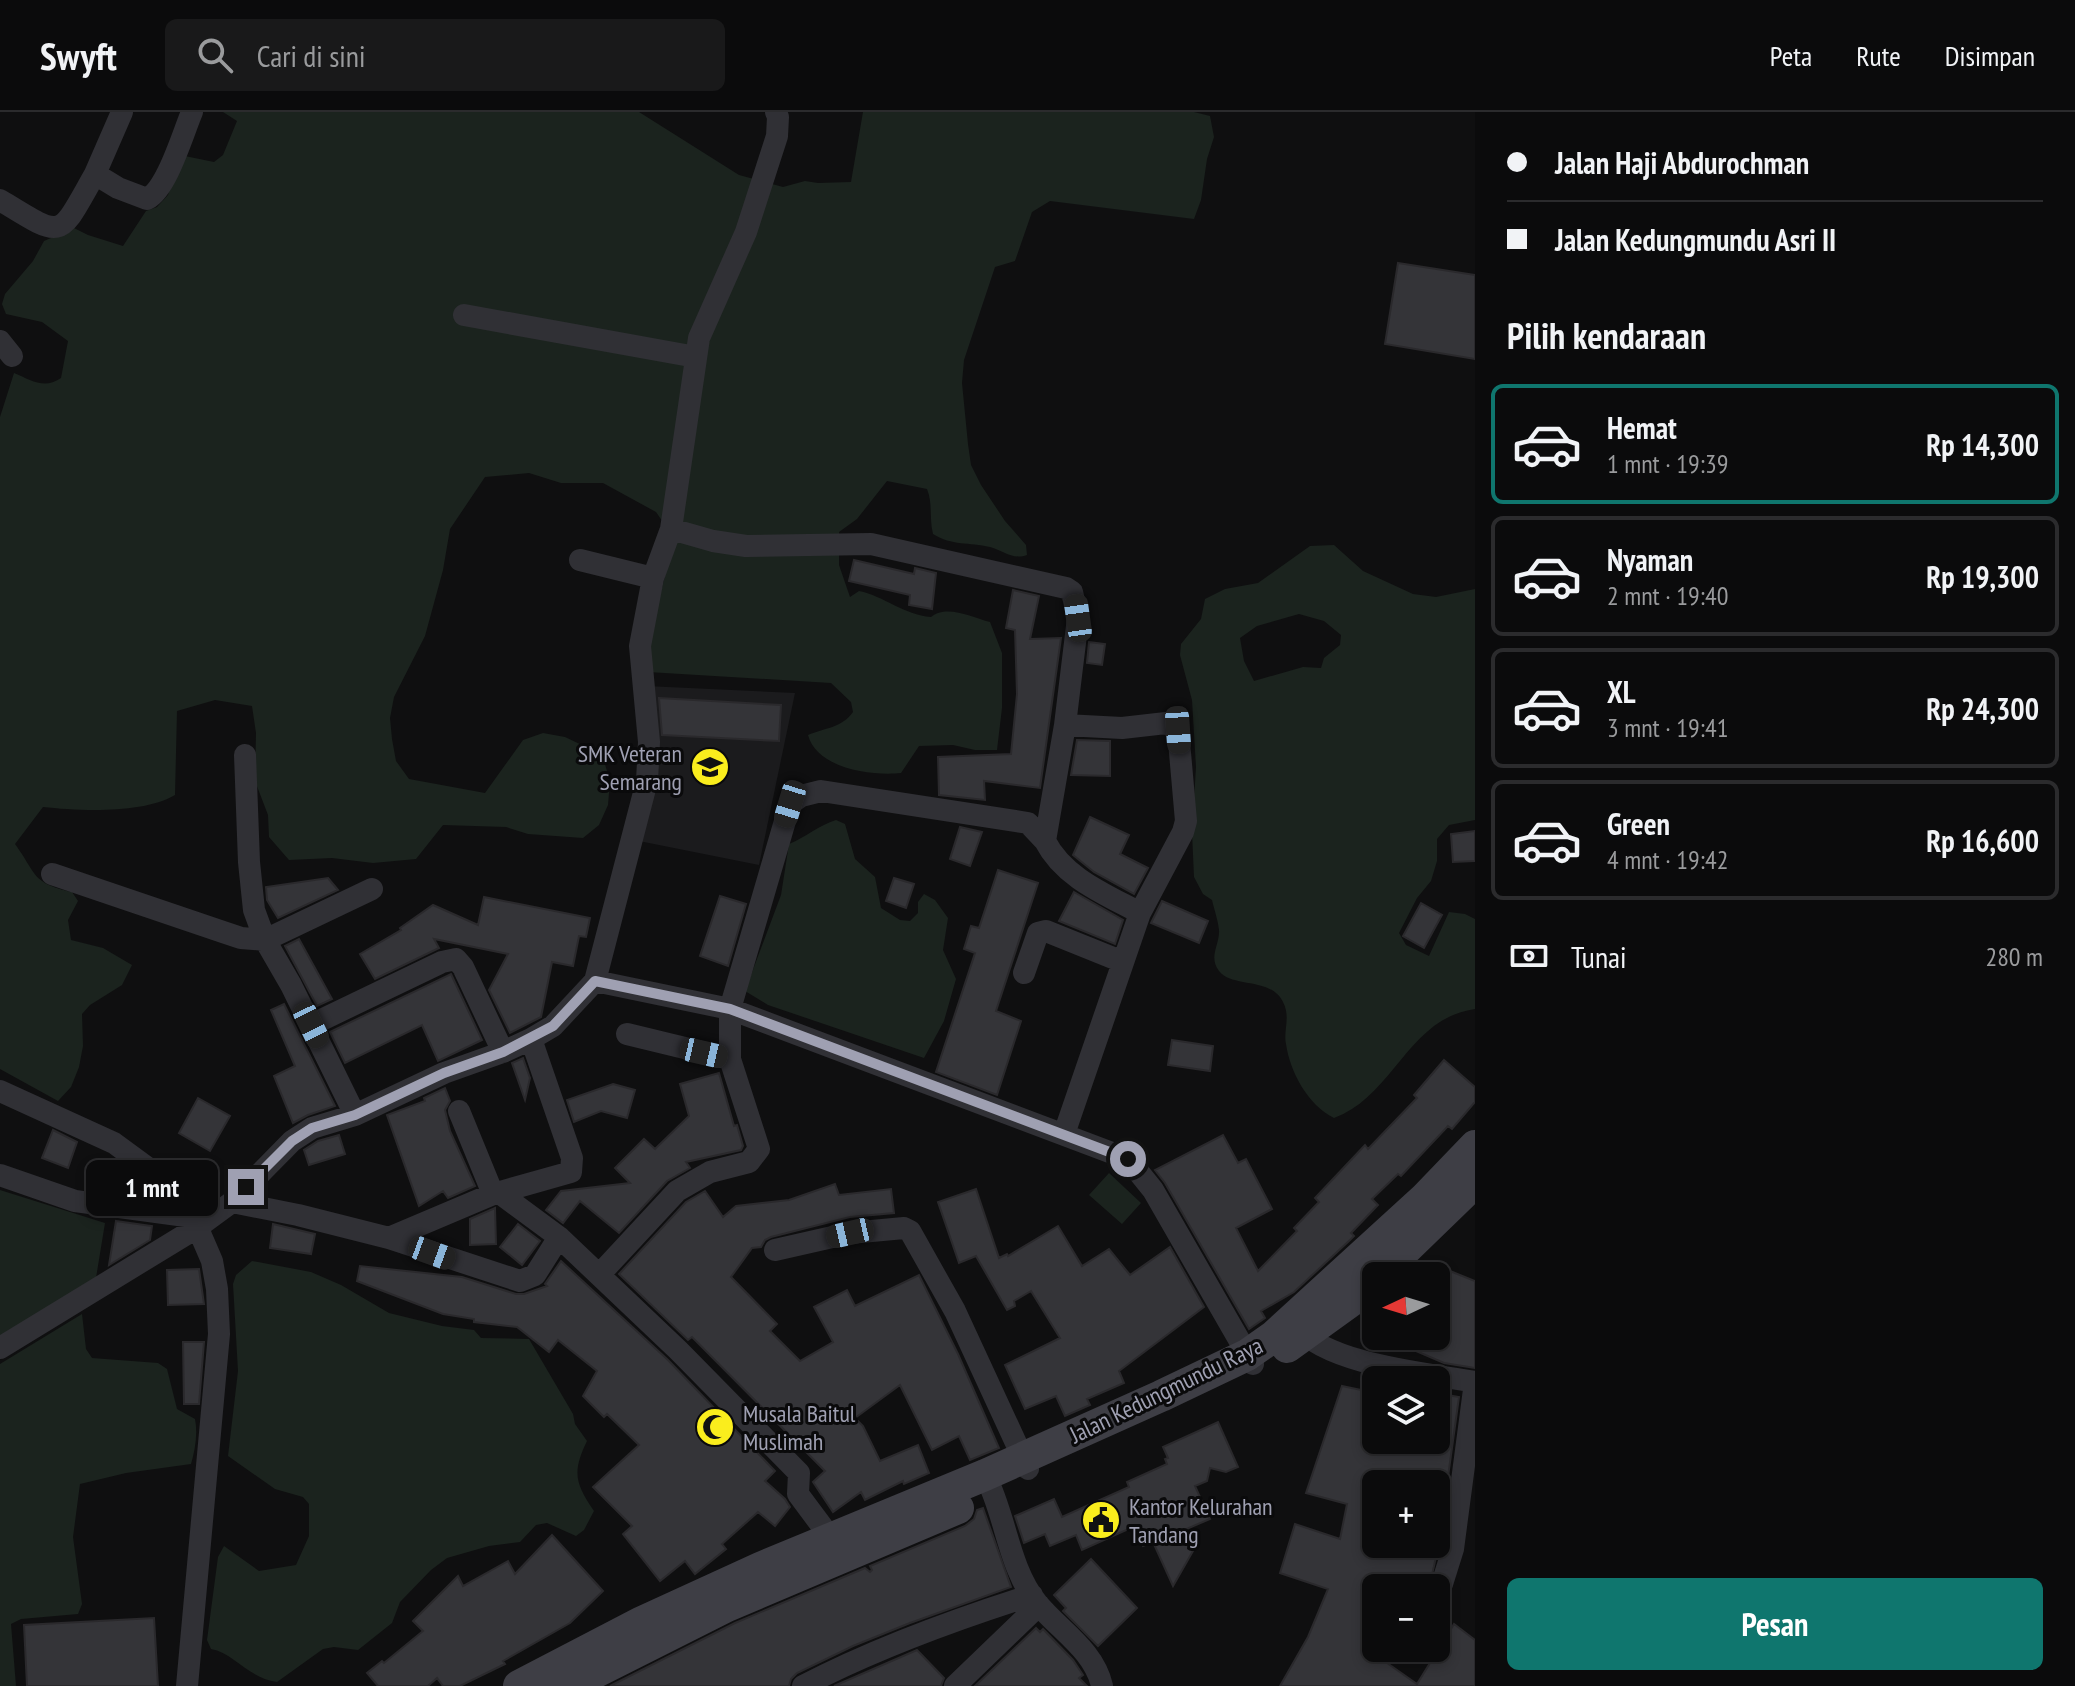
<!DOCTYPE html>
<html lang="id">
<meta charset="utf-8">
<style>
:root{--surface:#0b0b0c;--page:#19191a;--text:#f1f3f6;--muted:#9a9b9d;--line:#2b2b2d;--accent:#0f766e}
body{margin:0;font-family:"PT Sans Narrow",sans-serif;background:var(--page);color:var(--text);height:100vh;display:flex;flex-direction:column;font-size:30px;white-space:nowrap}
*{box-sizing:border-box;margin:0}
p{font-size:26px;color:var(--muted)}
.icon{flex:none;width:44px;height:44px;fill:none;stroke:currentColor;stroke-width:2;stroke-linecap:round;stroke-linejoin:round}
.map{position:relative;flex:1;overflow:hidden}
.drawer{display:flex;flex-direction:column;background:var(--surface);width:600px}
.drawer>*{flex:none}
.guide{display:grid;align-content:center;height:176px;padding:0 32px;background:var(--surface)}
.needle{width:52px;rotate:266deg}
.fabs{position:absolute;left:1362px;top:1150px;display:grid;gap:16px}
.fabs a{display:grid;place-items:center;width:88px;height:88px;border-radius:12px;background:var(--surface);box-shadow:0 4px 12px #0003,0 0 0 2px var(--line);font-size:40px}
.end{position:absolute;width:36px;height:36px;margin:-18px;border:10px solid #9fa0b2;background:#111;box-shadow:0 0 0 4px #111}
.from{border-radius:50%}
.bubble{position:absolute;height:56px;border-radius:12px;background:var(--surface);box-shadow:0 4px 12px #0003,0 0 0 2px var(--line);font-size:26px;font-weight:600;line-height:56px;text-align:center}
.car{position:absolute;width:24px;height:48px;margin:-24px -12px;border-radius:10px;box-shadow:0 0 6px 2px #0007;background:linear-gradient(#222 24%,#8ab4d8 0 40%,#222 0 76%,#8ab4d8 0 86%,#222 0)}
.guide b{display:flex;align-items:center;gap:28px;height:76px;font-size:30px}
.guide b+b{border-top:2px solid var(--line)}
.guide i{width:20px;height:20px;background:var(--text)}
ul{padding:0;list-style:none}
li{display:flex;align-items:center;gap:24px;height:120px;margin:0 16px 12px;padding:0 16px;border:4px solid var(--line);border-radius:12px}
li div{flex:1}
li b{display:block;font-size:30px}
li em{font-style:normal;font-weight:600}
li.current{border-color:var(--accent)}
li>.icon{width:72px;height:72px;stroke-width:1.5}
h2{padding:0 32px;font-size:36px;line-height:96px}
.pay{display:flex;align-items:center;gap:20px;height:88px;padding:0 32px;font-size:30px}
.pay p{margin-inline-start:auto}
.action{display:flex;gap:16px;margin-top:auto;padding:16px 32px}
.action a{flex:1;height:92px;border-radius:12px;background:var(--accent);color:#fff;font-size:32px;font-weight:600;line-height:92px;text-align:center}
header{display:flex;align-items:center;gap:48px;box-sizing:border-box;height:112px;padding:0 40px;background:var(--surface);border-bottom:2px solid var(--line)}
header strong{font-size:38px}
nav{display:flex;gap:44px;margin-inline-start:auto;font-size:28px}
.search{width:560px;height:72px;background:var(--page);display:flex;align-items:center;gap:20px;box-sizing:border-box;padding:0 28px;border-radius:12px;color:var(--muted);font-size:30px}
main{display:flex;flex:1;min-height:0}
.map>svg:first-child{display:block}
</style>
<header>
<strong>Swyft</strong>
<div class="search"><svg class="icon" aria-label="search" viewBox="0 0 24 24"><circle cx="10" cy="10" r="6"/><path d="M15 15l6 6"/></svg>Cari di sini</div>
<nav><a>Peta</a><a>Rute</a><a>Disimpan</a></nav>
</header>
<main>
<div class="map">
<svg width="1475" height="1574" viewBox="0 0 1475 1574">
<rect width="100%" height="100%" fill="#0f0f10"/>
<path fill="#1b1b1d" d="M 646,574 L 795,581 L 759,753 L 634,728 Z"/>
<path fill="#1b231e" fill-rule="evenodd" d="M 223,0 L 639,0 L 739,63 L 783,75 L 805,69 L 818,71 L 851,70 L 863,0 L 1194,0 L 1210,4 L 1214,25 L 1207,47 L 1201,88 L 1194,107 L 1050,89 L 1032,100 L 1015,149 L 995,155 L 964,248 L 962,271 L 968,332 L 971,353 L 981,373 L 1005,409 L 1026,433 L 1027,443 C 1012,448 1004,439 990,435 C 969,430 952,434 933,422 C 929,406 933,392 927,377 L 887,369 L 857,407 L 839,420 L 839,453 L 850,485 L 859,479 C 884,484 904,503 931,505 C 946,492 972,505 990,510 L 1002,541 L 1002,596 L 997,638 L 975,638 L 953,633 L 919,634 L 901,661 C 872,664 817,657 808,623 C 824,616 842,616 853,600 L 851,590 L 831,571 L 648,560 L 649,530 L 674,426 L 656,400 L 603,371 L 561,371 L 529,361 L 485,365 L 450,417 L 443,458 L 425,524 L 394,585 L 390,606 L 392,627 L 396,649 L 409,667 L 485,681 L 523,628 L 543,621 L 565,625 L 586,635 L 604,649 L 610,669 L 608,693 L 599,713 L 583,726 L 528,722 L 506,715 L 443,713 L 416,747 L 373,751 L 332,746 L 289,748 L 269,725 L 268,703 L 255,669 L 256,621 L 252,594 L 215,588 L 177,599 L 175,683 C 143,702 80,699 43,695 L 15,732 C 37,762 31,771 72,780 L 78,789 L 68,808 L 71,828 L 103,836 L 132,853 L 122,873 L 90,893 L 82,902 L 83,934 L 79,955 L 71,975 L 58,989 L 0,957 L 0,305 L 14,261 C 31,268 44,278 61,266 L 68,229 L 42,210 L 6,202 L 2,192 L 5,182 L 33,149 L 44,129 L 74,116 L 88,123 L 123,134 L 146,99 L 157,95 L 168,83 L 180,43 L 214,50 L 223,43 L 237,9 Z
M 1334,433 L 1363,459 L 1413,482 L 1436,485 L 1475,477 L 1475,708 L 1449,713 L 1437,727 L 1437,749 L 1431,769 L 1417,786 L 1399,821 L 1406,833 L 1429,844 L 1449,800 L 1465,802 L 1475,807 L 1475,897 C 1408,906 1394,984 1334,1006 C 1308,993 1290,960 1286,932 C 1283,919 1291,905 1283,890 C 1271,865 1232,876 1219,859 C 1208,845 1220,832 1219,818 C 1218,808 1214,797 1212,788 L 1203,782 L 1194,765 L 1192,720 L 1196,655 L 1192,588 L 1180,543 L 1181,532 L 1201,507 L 1205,487 L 1225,477 L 1258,471 L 1310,434 ZM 1299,502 L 1324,509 L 1341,523 L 1340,533 L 1324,546 L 1321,556 L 1303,555 L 1254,569 L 1244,549 L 1240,526 L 1257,514 Z
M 836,708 L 845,712 L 855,747 L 875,765 L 881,796 L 900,808 L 910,809 L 918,801 L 918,790 L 924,782 L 935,788 L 948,806 L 943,838 L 956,867 L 944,909 L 924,946 L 768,893 L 745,879 L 781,783 L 789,732 C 806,725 819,713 836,708 Z
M 1109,1061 L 1141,1091 L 1122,1112 L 1089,1083 Z
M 0,1078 L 105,1111 L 96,1166 L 0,1227 Z
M 252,1149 L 311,1160 L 341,1173 L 389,1201 L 442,1214 L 474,1218 L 481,1226 L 529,1227 L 573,1302 L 575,1312 L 587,1329 C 572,1360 575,1371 594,1399 L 584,1418 L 576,1424 L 547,1411 L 536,1413 L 520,1430 L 489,1434 L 447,1446 L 431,1458 L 400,1490 L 392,1511 L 358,1538 L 334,1535 L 323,1537 L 277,1570 C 248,1566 234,1541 211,1537 L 207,1528 L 218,1445 L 224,1434 L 259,1459 L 296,1453 L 309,1424 L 309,1392 L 303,1385 L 275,1377 L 228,1344 L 238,1259 L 233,1172 L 236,1163 Z
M 82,1202 L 86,1237 L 92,1246 L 158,1251 L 167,1257 L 177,1297 L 195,1307 C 198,1322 195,1338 191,1352 L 126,1361 L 80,1372 L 73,1425 L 82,1492 L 78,1502 L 21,1507 L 11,1512 L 16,1574 L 0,1574 L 0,1252 Z"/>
<path fill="#343438" stroke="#2a292c" stroke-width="2" d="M 1398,151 L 1475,163 L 1475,247 L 1385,232 Z
M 854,448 L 914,462 L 915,456 L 936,461 L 932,497 L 909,493 L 910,483 L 849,469 Z
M 1013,478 L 1039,484 L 1030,527 L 1061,526 L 1040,676 L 984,669 L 985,688 L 939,683 L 938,645 L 1011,642 L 1017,582 L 1015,518 L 1006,516 Z
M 1089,530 L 1105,532 L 1102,553 L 1087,551 Z
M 659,586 L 781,593 L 779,629 L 662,623 Z
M 1077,628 L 1110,629 L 1110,664 L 1071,663 Z
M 1090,705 L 1129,723 L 1120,742 L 1148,756 L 1134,782 L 1094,760 L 1073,743 Z
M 960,715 L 982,720 L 970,754 L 950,747 Z
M 1475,719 L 1475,749 L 1453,750 L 1451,722 Z
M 998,758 L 1038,771 L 996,899 L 1021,909 L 997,983 L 936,960 L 975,841 L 964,837 L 971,814 L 979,816 Z
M 328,766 L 338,778 L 278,806 L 267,788 L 266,775 Z
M 894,766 L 914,772 L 906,796 L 886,789 Z
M 1074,780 L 1123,808 L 1115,832 L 1059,809 Z
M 720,784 L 746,792 L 728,854 L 700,844 Z
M 484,785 L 590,806 L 586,825 L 579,824 L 573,854 L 552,850 L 541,905 L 510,921 L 489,878 L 508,842 L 434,827 L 439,836 L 375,867 L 360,842 L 401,818 L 400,816 L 433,793 L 478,813 Z
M 1162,789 L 1208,809 L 1199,831 L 1151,811 Z
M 1421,791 L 1442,803 L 1424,836 L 1403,824 Z
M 299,827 L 332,887 L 317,894 L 285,834 Z
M 451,862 L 482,928 L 438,949 L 422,913 L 345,951 L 330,920 Z
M 284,892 L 335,994 L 308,1003 L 293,1011 L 274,964 L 295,954 L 271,898 Z
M 1172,928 L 1213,934 L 1210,959 L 1168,953 Z
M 523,946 L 530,966 L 525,988 L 512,951 Z
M 1444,948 L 1475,975 L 1475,990 L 1452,1017 L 1448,1014 L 1401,1064 L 1398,1062 L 1372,1087 L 1378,1093 L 1351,1121 L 1354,1124 L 1350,1128 L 1294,1180 L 1261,1199 L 1265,1206 L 1249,1217 L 1165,1071 L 1155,1058 L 1223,1023 L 1238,1051 L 1246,1047 L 1272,1097 L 1236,1116 L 1258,1159 L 1297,1119 L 1294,1116 L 1319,1090 L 1315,1086 L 1365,1033 L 1368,1037 L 1417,986 L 1414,983 Z
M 719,961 L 734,1014 L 737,1013 L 743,1034 L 741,1038 L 686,1050 L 690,1056 L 667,1069 L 619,1121 L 580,1089 L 563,1111 L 546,1098 L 561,1079 L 630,1071 L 615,1056 L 644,1027 L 655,1037 L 689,1004 L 680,972 Z
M 613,972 L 635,978 L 627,1006 L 601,999 L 574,1010 L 567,988 Z
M 445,976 L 450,989 L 445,998 L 450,1019 L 475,1074 L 448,1086 L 443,1079 L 419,1094 L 387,1003 L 425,989 L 424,986 Z
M 198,986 L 230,1004 L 210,1039 L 179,1021 Z
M 53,1018 L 77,1030 L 68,1056 L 42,1046 Z
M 339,1023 L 345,1042 L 309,1053 L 304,1038 L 318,1029 Z
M 835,1072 L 839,1083 L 891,1077 L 894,1101 L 850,1105 L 771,1125 L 765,1128 L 761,1135 L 752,1136 L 731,1165 L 777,1212 L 770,1219 L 800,1249 L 833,1230 L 814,1195 L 847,1178 L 855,1194 L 919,1163 L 958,1242 L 999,1336 L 970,1348 L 959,1324 L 932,1338 L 900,1273 L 855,1306 L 863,1314 L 880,1349 L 918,1333 L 929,1361 L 904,1372 L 903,1369 L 865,1388 L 861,1380 L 833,1400 L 813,1370 L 825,1359 L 692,1225 L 688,1228 L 619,1162 L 686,1090 L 705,1079 L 723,1105 L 736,1094 L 789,1088 Z
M 976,1077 L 999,1146 L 1007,1142 L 1008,1144 L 1058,1114 L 1082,1154 L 1109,1137 L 1130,1163 L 1170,1135 L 1204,1195 L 1119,1259 L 1124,1271 L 1087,1287 L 1090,1293 L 1065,1304 L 1056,1284 L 1025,1297 L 1005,1253 L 1060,1226 L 1031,1179 L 1014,1189 L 1015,1194 L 1007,1198 L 976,1144 L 959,1151 L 938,1090 Z
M 495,1096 L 496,1132 L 470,1133 L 470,1107 Z
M 116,1109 L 152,1114 L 150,1128 L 109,1153 Z
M 273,1112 L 315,1122 L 311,1142 L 270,1136 Z
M 518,1112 L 540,1129 L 522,1153 L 500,1135 Z
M 561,1149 L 668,1248 L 775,1359 L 765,1369 L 785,1387 L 790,1395 L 775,1414 L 758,1400 L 722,1432 L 726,1437 L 695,1462 L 685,1449 L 660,1469 L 623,1422 L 632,1414 L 593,1375 L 639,1333 L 607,1302 L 604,1305 L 583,1284 L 597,1259 L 558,1228 L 549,1240 L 517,1215 L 474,1210 L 474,1207 L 443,1202 L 357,1169 L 360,1154 L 462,1165 L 516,1182 L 524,1182 L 547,1174 L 545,1172 Z
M 199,1157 L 204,1192 L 168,1193 L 167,1158 Z
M 1450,1159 L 1475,1169 L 1475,1256 L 1444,1251 L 1381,1224 L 1436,1224 L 1436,1193 Z
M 183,1230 L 204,1230 L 199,1292 L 184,1292 Z
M 1342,1274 L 1376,1281 L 1376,1328 L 1436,1328 L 1436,1281 L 1459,1285 L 1447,1372 L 1376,1372 L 1376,1432 L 1439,1432 L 1429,1476 L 1376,1476 L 1376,1536 L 1385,1536 L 1380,1546 L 1417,1572 L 1454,1512 L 1475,1528 L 1475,1574 L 1280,1574 L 1308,1525 L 1328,1477 L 1280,1461 L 1295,1412 L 1340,1427 L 1347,1392 L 1306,1381 Z
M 1218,1310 L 1238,1355 L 1226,1360 L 1210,1356 L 1207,1369 L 1195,1374 L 1210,1407 L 1184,1418 L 1193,1439 L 1173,1474 L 1153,1430 L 1143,1434 L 1135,1414 L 1082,1438 L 1076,1423 L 1050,1434 L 1045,1422 L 1024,1431 L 1015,1404 L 1054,1387 L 1062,1405 L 1129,1375 L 1127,1370 L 1167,1352 L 1165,1347 L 1168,1346 L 1163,1335 Z
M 983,1396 L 1011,1475 L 910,1511 L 853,1534 L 797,1561 L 791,1567 L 789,1574 L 610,1574 L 735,1511 L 865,1456 L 870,1460 L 872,1458 L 870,1454 L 965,1414 L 974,1407 L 977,1398 Z
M 552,1423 L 603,1479 L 570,1511 L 503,1549 L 505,1552 L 460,1574 L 443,1574 L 437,1566 L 428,1574 L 378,1574 L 367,1561 L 382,1549 L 384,1551 L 423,1519 L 413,1509 L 458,1464 L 463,1474 L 508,1449 L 515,1462 Z
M 1091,1447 L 1137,1496 L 1098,1534 L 1063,1499 L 1066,1496 L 1054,1483 Z
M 154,1506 L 158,1574 L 27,1574 L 24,1513 Z
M 1036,1516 L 1040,1520 L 1043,1517 L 1073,1548 L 1083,1563 L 1079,1566 L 1087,1574 L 975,1574 Z
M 917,1538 L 944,1566 L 941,1574 L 834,1574 Z"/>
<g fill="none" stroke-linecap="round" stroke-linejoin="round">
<path stroke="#303035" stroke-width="22" d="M 95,62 L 122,0
M 0,88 C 65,128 58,127 95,62 L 118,76 L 147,87 C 167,77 183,21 192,0
M 464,203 L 696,245
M 0,229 L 12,244
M 671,417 L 713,429 L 746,434 L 871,432 L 1066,476 L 1072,480 L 1078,506 L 1065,613 L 1045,729 C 1064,766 1105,782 1140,801 L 1064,1022
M 580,448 L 653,466
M 1065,613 L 1122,616 L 1166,611 L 1178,618 L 1186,709 L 1183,720 L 1140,801
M 245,643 L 249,750 L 254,798 L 265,828 L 372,777
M 52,762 L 223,820 L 241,826 L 265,828 L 291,873 L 355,1003
M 1024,861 L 1038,821 L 1046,819 L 1123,850
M 595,869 L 647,669 L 649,630 L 640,534 L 653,466 L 671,417 L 699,226 L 746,120 L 777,24 L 778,5 L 776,0
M 595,869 L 730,897 L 1128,1047 L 1153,1078 L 1253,1252
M 311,913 L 442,850 L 456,847 L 463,855 L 503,940
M 627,922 L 730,947
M 0,979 L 114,1031 L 174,1075 L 193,1105 L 212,1149 L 217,1177 L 219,1222 L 187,1574
M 459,999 L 493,1082
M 0,1063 L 75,1089 L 193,1105
M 498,1080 L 559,1125 L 678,1238 L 799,1361 L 798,1382 L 830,1425
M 232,1090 L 298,1103 L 389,1126 L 520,1169 L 535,1163 L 559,1125
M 389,1126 L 493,1082 L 571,1060 L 572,1046 L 531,927
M 775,1138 L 850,1121 L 904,1116 L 910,1119 L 955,1199 L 1028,1357
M 599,1163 L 677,1079 L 710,1060 L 749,1050 L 759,1037 L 730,947 L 730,897 L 790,692 L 801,684 L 821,679 L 1028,711 L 1045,729
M 1297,1215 C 1329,1253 1426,1261 1475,1270 L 1453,1437 L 1442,1472
M 0,1236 L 198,1115 L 232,1090 L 292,1029 L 312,1016 L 355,1003 L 444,961 L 503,940 L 531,927 L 553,914 L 595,869
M 985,1363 C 1006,1403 1008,1455 1037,1491 C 1059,1518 1094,1538 1102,1574
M 803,1574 C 876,1536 953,1508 1032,1483
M 955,1574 L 1039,1493"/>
<path stroke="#3e3e45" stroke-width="32" d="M 1378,1164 L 1475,1070
M 1287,1235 L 1355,1186 L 1376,1166
M 519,1574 L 642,1510 L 760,1456 L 985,1363 L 1161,1284 L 1247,1243 L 1274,1224 L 1425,1086 L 1475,1034
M 568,1574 L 727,1494 L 958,1396"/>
</g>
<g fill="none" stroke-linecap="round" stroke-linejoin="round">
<path stroke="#9fa0b2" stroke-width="10" d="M 246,1075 L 292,1029 L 312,1016 L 355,1003 L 444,961 L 503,940 L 553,914 L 595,869 L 730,897 L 1128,1047"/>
</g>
<defs>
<g id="school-disc" transform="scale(2)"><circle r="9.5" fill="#faed1d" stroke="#0a0a0b"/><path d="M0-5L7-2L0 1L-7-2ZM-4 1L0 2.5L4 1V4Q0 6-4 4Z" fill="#111"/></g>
<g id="mosque-disc" transform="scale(2)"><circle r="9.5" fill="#faed1d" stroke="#0a0a0b"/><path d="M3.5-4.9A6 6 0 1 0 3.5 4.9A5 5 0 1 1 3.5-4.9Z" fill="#111"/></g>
<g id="civic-disc" transform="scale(2)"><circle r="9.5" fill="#faed1d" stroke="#0a0a0b"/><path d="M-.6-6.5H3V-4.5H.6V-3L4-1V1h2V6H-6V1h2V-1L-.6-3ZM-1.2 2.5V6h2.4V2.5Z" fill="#111"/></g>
</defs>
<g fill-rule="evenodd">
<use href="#school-disc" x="710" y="655"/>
<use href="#mosque-disc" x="715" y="1315"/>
<use href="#civic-disc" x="1101" y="1408"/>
</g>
<g text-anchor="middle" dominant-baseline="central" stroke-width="6" stroke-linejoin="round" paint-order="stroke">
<g font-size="24" fill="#9fa0b2" stroke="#0a0a0b" text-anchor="start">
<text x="682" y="641" text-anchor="end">SMK Veteran<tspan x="682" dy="28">Semarang</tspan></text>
<text x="743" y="1301">Musala Baitul<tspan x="743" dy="28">Muslimah</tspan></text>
<text x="1129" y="1394">Kantor Kelurahan<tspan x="1129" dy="28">Tandang</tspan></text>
</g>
<g font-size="24" fill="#9fa0b2" stroke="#0a0a0b">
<text transform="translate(1166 1278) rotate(-26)">Jalan Kedungmundu Raya</text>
</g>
</g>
</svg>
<div class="fabs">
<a><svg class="needle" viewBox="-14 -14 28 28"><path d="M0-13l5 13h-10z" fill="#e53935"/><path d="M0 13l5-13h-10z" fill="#9a9b9d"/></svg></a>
<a><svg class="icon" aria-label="layers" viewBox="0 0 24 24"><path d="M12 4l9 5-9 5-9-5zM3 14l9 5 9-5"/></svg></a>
<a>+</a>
<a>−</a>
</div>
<i class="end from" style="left:1128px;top:1047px"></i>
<i class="end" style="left:246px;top:1075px"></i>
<div class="bubble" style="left:86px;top:1048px;width:132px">1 mnt</div>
<i class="car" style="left:1078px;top:506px;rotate:352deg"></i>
<i class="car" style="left:1178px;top:618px;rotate:176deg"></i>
<i class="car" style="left:790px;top:692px;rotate:197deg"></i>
<i class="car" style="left:311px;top:913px;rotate:154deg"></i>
<i class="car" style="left:704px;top:941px;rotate:103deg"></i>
<i class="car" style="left:850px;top:1121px;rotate:257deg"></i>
<i class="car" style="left:432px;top:1141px;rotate:110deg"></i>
</div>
<section class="drawer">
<div class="guide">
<b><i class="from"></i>Jalan Haji Abdurochman</b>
<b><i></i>Jalan Kedungmundu Asri II</b>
</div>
<h2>Pilih kendaraan</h2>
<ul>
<li class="current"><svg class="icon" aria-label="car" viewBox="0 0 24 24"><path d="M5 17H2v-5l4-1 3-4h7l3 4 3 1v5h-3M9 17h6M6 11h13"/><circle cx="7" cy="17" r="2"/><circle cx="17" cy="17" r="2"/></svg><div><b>Hemat</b><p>1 mnt · 19:39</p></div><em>Rp 14,300</em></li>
<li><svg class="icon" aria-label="car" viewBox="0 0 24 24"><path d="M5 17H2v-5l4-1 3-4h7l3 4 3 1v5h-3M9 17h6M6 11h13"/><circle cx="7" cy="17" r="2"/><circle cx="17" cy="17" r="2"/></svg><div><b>Nyaman</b><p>2 mnt · 19:40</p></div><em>Rp 19,300</em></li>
<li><svg class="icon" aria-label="car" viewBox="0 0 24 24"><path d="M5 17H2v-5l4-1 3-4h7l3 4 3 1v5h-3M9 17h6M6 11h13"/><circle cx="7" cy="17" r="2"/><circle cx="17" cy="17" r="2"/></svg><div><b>XL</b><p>3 mnt · 19:41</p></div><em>Rp 24,300</em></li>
<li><svg class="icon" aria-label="car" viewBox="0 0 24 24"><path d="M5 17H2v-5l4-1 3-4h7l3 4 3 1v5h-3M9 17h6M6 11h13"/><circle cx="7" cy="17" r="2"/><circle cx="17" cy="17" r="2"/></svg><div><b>Green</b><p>4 mnt · 19:42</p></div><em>Rp 16,600</em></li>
</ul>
<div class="pay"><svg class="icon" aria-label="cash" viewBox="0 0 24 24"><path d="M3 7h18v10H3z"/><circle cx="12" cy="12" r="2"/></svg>Tunai<p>280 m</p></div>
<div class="action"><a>Pesan</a></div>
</section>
</main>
